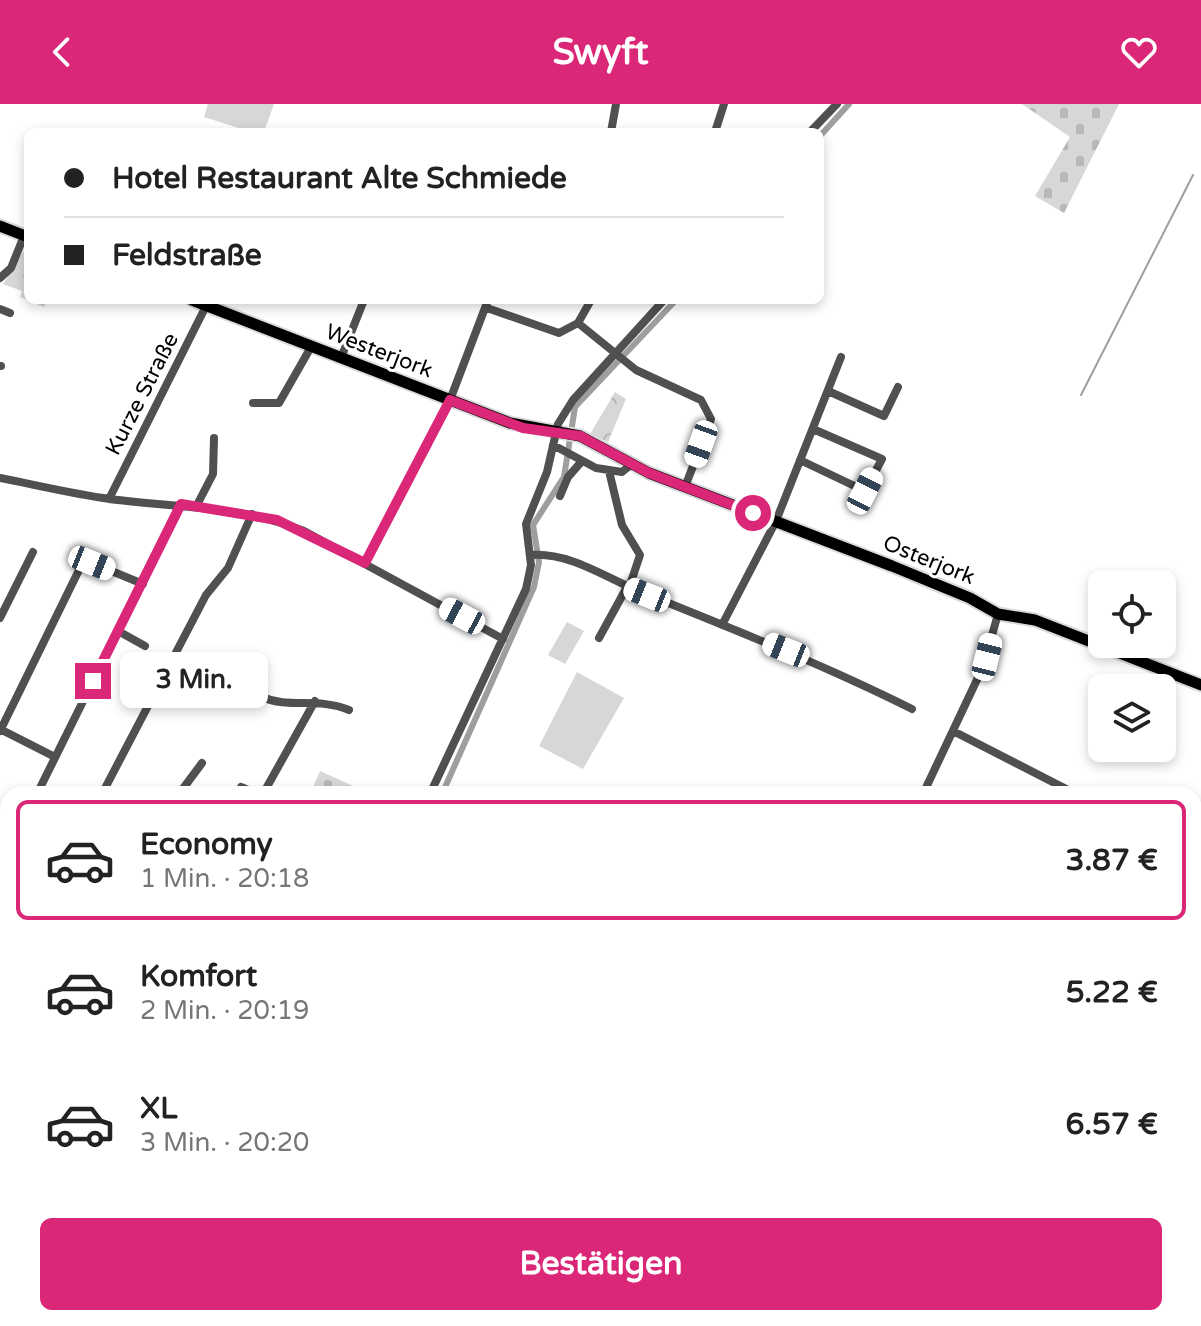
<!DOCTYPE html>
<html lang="de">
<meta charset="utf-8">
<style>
:root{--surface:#fff;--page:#f6f6f6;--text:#222;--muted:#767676;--line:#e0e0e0;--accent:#db2777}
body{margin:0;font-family:"Varela Round",sans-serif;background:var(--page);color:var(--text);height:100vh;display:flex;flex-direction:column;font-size:30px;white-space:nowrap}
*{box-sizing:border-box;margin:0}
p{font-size:26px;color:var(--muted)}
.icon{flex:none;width:44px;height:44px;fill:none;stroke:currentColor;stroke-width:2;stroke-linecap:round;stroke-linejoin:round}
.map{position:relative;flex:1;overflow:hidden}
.panel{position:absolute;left:0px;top:682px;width:1202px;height:540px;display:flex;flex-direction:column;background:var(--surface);border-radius:24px 24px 0 0;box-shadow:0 4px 12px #0003}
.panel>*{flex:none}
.banner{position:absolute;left:24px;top:24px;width:800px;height:176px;border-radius:12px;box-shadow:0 4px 12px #0003;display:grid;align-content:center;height:176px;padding:0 40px;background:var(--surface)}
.buttons{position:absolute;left:1088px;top:466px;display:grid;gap:16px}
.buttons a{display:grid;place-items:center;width:88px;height:88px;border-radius:12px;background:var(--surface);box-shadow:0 4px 12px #0003;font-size:40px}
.end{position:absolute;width:36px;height:36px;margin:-18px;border:10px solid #db2777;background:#fff;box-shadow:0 0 0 4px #fff}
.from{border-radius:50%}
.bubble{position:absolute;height:56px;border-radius:12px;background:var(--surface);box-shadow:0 4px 12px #0003;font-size:26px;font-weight:800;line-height:56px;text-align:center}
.car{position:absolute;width:24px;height:48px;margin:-24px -12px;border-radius:10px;box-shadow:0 0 6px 2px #0007;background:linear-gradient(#fff 24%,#345 0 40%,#fff 0 76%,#345 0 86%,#fff 0)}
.banner b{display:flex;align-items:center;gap:28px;height:76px;font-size:30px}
.banner b+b{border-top:2px solid var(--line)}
.banner i{width:20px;height:20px;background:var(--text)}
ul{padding:14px 0 0;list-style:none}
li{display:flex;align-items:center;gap:24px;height:120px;margin:0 16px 12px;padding:0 24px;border:4px solid transparent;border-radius:12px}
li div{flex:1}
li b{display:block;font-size:30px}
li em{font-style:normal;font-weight:800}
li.on{border-color:var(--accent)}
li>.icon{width:72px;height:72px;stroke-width:1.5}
.primary-button{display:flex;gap:16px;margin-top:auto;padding:16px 40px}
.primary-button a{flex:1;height:92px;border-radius:12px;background:var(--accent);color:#fff;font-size:32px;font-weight:800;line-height:92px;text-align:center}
header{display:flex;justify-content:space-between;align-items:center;height:104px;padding:0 40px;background:var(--accent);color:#fff;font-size:36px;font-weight:800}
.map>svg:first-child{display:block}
</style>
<header><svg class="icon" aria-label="back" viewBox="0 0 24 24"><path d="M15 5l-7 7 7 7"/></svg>Swyft<svg class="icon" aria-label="heart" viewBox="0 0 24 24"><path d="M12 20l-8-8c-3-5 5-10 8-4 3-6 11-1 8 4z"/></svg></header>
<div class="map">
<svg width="1201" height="1222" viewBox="0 0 1201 1222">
<defs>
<pattern id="cemetery-stones" width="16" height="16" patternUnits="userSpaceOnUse" patternTransform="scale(2)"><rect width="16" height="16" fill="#d7d7d7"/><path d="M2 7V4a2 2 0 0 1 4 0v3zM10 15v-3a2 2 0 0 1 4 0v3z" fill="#b7b7b7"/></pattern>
<pattern id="park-crowns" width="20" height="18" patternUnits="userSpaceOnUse" patternTransform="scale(2)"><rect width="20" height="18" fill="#d7d7d7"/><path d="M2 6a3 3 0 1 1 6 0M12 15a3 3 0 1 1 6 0" fill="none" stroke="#b7b7b7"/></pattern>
</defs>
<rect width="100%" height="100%" fill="#fff"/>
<path fill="#d7d7d7" d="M 208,0 L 274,0 L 264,28 L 251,28 L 204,13 Z
M 567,518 L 584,527 L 565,560 L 548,551 Z
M 577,568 L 624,594 L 583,665 L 539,642 Z"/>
<path fill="url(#cemetery-stones)" d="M 1022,0 L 1119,0 L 1064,109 L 1035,92 L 1070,33 Z
M 320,667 L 371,690 L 310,690 Z"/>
<path fill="url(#park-crowns)" d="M 28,140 L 28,196 L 47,196 L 44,203 L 20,193 L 22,187 L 3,180 Z
M 615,288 L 626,295 L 608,338 L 590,330 Z"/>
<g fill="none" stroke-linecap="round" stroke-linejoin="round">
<path stroke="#9e9e9e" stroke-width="2" d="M 1081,291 L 1193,71
M 0,839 L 8,843
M 0,1034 L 8,1018
M 551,1214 L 559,1222
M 411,1222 L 415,1214
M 468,1222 L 472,1214
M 686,1222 L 690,1214"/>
<path stroke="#9e9e9e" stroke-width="6" d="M 820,32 L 849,0
M 442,690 L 534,483 L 539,458 L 533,421 L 564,373 L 575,303 L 676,196
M 786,1214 L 803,1222
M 216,1222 L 220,1214"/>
<g stroke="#dbdbdb" stroke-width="15">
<path id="major" d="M 0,122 L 28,133
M 192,196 L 510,319 L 580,332 L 649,369 L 892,462 L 970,494 L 998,510 L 1035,516 L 1201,581"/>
</g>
<path stroke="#505050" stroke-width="8" d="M 611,28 L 616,0
M 715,28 L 724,0
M 810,28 L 837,0
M 0,174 L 11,164 L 24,132
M 591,196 L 578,219 L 636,266 L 701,296 L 711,315 L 685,383
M 487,204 L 559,229 L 578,219
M 0,205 L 10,209
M 341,254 L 364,196
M 0,262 L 1,262
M 828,287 L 884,312 L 898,283
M 253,299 L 279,299 L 311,243
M 553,341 L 596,364 L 622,368 L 632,360
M 800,356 L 865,387 L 882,355 L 813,325
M 609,367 L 622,421 L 640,451 L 629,484
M 0,374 C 36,381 73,390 110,395 C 178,404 238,401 304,427 L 503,535
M 560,392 L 568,373 L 582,357
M 109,395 L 206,202
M 197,401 L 213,370 L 214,334
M 531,451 C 570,448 606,474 641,488 C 733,525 824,561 912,605
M 365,459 L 450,296 L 488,196
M 0,514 L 33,448
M 722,521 L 776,417 L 841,253
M 118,527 L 145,542
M 599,534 L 627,483
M 171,556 L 216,579 L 226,579
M 262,593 C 289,605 318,593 349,606
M 0,625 L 55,653
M 0,627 L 80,464 L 92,459 L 143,480
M 955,628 L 1076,690
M 241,683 L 258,690
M 37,690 L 181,400
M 102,690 L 206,491 L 228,464 L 252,410
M 179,690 L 202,659
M 263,690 L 315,597
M 430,690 L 526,485 L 531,461 L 526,420 L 547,368 L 558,320 L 573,296 L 664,196
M 923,690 L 983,563 L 998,510
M 1194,743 L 1201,746
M 0,765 L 8,749
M 0,1221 L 1,1222
M 61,1222 L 65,1214
M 207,1222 L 211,1214
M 676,1222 L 680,1214"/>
<use href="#major" stroke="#000" stroke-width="11"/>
</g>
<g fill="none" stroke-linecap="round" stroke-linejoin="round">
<path stroke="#db2777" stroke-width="10" d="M 93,577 L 181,400 L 277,416 L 365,459 L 450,296 L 523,324 L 580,332 L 649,369 L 753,409"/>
</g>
<g text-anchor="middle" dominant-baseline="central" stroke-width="6" stroke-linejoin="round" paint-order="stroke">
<g font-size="22" fill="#000" stroke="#fff">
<text transform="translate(379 247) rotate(21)">Westerjork</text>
<text transform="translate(142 290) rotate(-63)">Kurze Straße</text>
<text transform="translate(929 456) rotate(22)">Osterjork</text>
</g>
</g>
</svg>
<div class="buttons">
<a><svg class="icon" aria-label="locate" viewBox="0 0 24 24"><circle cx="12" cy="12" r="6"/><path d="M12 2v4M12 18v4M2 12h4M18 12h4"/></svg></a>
<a><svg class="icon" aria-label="layers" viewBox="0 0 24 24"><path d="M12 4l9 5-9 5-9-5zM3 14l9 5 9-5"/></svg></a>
</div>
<i class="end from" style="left:753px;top:409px"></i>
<i class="end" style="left:93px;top:577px"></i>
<div class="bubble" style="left:120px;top:548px;width:148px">3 Min.</div>
<i class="car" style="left:701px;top:340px;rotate:200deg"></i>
<i class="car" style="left:865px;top:387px;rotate:27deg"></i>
<i class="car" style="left:92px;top:459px;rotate:112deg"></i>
<i class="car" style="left:647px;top:491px;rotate:292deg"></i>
<i class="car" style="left:462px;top:512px;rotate:298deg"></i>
<i class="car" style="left:786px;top:546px;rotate:292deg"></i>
<i class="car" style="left:987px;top:553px;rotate:14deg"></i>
<div class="banner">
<b><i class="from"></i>Hotel Restaurant Alte Schmiede</b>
<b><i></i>Feldstraße</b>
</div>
<section class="panel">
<ul>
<li class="on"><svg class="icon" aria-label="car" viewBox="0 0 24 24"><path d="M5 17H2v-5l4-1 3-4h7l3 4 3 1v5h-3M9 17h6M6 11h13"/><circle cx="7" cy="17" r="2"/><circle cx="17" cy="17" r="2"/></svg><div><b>Economy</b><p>1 Min. · 20:18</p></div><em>3.87 €</em></li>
<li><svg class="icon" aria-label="car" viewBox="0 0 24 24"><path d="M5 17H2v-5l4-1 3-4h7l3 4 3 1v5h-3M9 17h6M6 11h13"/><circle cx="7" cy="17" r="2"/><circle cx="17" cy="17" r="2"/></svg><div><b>Komfort</b><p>2 Min. · 20:19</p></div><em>5.22 €</em></li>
<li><svg class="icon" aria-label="car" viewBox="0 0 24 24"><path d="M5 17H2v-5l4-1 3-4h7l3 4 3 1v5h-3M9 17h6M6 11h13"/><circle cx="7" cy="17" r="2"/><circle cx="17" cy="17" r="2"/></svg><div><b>XL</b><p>3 Min. · 20:20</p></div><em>6.57 €</em></li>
</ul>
<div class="primary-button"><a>Bestätigen</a></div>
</section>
</div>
